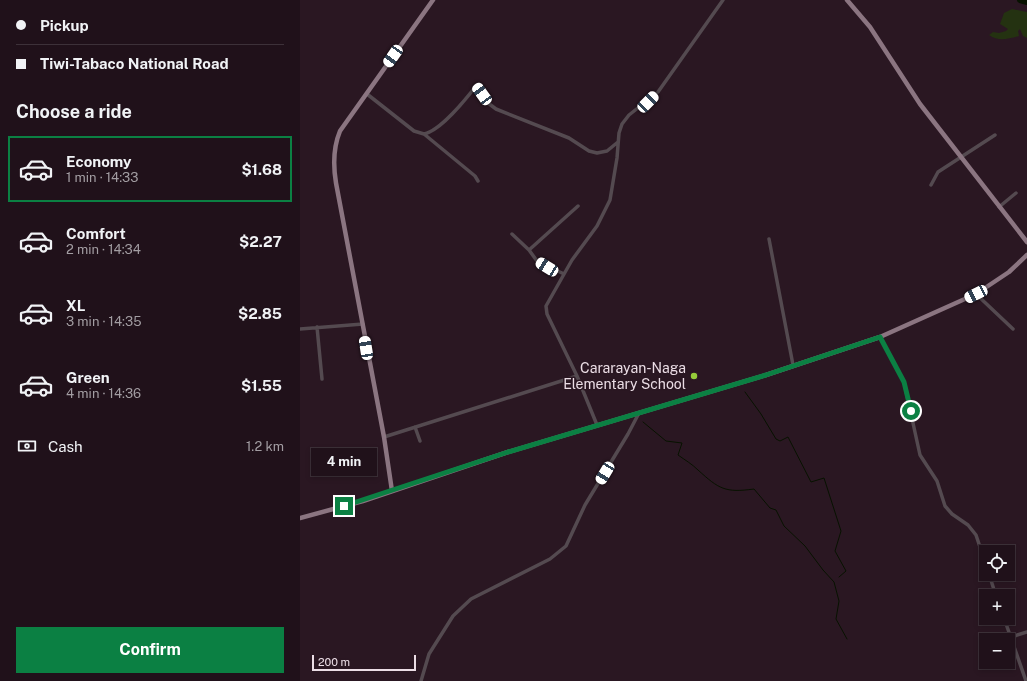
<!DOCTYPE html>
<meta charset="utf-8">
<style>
:root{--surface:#20111a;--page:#2d1f27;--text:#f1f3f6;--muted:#a29da2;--line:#3d3139;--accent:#0b8043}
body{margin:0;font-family:"Public Sans",sans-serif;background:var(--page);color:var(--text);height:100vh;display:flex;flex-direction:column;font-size:15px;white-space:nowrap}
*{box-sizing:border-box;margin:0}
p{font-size:13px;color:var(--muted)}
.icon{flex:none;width:22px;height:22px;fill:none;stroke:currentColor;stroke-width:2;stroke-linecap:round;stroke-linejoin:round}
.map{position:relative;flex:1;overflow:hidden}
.panel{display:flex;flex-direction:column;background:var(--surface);width:300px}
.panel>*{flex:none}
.guide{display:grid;align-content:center;height:88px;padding:0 16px;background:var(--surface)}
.tools{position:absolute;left:679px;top:545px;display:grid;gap:8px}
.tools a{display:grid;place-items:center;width:36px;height:36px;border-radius:0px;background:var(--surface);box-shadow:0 2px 6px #0003,0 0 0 1px var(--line);font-size:20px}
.scale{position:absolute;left:12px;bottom:10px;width:104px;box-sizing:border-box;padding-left:4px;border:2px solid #ebdde5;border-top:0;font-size:11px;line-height:14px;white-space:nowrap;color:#ebdde5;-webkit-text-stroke:3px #2a1722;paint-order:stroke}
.end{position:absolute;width:18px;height:18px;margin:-9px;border:5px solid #0b8043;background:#fff;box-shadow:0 0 0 2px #fff}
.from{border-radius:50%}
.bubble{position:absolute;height:28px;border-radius:0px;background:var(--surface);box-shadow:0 2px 6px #0003,0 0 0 1px var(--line);font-size:13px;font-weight:700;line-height:28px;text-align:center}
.car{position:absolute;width:12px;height:24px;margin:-12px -6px;border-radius:5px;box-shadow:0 0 3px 1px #0007;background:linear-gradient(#fff 24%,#345 0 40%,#fff 0 76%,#345 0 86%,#fff 0)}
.guide b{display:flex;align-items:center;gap:14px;height:38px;font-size:15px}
.guide b+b{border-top:1px solid var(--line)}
.guide i{width:10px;height:10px;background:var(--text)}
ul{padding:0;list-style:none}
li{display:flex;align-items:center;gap:12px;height:66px;margin:0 8px 6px;padding:0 8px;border:2px solid transparent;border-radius:0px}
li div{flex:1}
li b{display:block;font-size:15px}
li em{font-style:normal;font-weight:700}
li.selected{border-color:var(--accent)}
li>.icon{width:36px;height:36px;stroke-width:1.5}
h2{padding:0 16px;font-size:18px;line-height:48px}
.pay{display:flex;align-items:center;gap:10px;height:44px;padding:0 16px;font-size:15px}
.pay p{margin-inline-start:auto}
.action{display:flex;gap:8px;margin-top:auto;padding:8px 16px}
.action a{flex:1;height:46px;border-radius:0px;background:var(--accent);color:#fff;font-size:16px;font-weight:700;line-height:46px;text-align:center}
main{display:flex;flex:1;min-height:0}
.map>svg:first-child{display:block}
</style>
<main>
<section class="panel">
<div class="guide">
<b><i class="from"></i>Pickup</b>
<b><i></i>Tiwi-Tabaco National Road</b>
</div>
<h2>Choose a ride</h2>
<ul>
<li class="selected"><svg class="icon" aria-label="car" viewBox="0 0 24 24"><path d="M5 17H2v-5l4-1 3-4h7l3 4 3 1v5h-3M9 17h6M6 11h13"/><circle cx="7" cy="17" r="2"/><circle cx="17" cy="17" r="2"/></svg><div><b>Economy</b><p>1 min · 14:33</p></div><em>$1.68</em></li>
<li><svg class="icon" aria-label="car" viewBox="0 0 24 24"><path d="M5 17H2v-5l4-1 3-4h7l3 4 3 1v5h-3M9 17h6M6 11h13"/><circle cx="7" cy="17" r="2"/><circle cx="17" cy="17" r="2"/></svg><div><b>Comfort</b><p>2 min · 14:34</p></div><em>$2.27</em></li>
<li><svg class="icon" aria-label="car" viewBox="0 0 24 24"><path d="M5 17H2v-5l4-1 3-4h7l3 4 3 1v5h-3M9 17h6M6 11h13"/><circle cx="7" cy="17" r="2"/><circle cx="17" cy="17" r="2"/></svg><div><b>XL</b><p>3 min · 14:35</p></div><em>$2.85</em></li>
<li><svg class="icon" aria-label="car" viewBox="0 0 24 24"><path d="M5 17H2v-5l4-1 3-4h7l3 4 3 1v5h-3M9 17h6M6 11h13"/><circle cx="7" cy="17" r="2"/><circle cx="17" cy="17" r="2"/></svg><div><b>Green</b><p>4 min · 14:36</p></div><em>$1.55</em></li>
</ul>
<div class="pay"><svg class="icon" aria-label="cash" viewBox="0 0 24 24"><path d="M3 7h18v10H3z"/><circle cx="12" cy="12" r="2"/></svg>Cash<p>1.2 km</p></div>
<div class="action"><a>Confirm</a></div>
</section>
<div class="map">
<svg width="727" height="681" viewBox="0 0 727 681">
<rect width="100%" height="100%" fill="#2a1722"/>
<path fill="#243211" d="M 712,9 L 727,12 L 727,38 L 723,36 L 720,29 L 718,31 L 719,36 C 707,39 699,42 689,35 L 693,32 L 699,33 L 706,31 L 708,29 L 700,24 L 704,13 Z"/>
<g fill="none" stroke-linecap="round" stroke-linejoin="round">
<path stroke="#071200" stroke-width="1" d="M 445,392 L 461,414 L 476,439 L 480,441 L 488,437 L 511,482 L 524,478 L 541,531 L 535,551 L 546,571 L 539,577
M 343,422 L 366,441 L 382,443 L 378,455 C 385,460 392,464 398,470 C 419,489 425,493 454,489 L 470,508 L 476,510 L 484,526 L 505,546 L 523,570 L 534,582 L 539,601 L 536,619 L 547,639"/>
<path stroke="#071200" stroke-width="6" d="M 720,0 L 727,2"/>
<path stroke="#544a50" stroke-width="3.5" d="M 67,94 L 114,131 L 124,134 C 140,131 166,99 176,86 L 188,103 L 196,109 L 269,138 L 289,151 L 297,153 L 307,151 L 318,142
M 124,134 L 175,176 L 178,181
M 631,185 L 638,172 L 695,135
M 699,207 L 716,193
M 212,234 L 229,250
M 469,239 L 493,365
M 264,274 L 237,261 L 229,250 L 278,206
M 676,294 L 713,329
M 17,327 L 22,379
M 0,329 L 63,324
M 580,337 L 604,382 L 620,455 L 637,481 L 645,506 L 652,514 L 668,525 L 676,535 L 686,565
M 297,425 L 277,376 L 247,314 L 246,306 L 272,260 L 297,226 L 310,200 L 317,158 L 319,133 L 322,124 L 329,115 L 358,92 L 423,0
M 115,427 L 120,441
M 84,437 L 277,376
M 689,574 L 696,596
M 704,618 L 726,681
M 711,637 L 727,632
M 121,681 L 129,654 L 153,616 L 171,599 L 250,559 L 266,546 L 285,505 L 328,434 L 339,413"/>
<path stroke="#8b7581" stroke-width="4.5" d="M 547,0 L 570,27 L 620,104 L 727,242
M 92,491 L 84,437 L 36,183 C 33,165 33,148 40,131 L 133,0
M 0,518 L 63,501 L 208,452 L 466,375 L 580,337 L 676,294 L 709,272 L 727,255"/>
</g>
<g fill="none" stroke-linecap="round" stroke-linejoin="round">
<path stroke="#0b8043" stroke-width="5" d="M 44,506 L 208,452 L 466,375 L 580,337 L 604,382 L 611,411"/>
</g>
<circle fill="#96cc3a" stroke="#2a1722" stroke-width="1.5" cx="394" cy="376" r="4"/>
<g text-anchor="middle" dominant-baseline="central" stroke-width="3" stroke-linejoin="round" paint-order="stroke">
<g font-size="14" fill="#ebdde5" stroke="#2a1722" text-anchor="end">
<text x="386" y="368">Cararayan-Naga<tspan x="386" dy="16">Elementary School</tspan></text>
</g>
</g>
</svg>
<div class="tools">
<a><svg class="icon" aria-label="locate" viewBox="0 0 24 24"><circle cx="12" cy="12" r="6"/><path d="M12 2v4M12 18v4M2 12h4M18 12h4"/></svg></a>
<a>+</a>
<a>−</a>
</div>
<div class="scale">200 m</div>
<i class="end from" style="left:611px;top:411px"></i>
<i class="end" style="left:44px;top:506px"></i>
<div class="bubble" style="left:11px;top:448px;width:66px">4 min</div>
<i class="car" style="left:93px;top:56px;rotate:215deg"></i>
<i class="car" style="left:182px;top:94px;rotate:324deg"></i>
<i class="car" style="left:348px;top:102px;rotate:45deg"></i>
<i class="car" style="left:247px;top:267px;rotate:302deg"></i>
<i class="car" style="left:676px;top:294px;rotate:244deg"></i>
<i class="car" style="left:66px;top:348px;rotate:351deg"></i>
<i class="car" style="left:305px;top:473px;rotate:211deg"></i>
</div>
</main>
